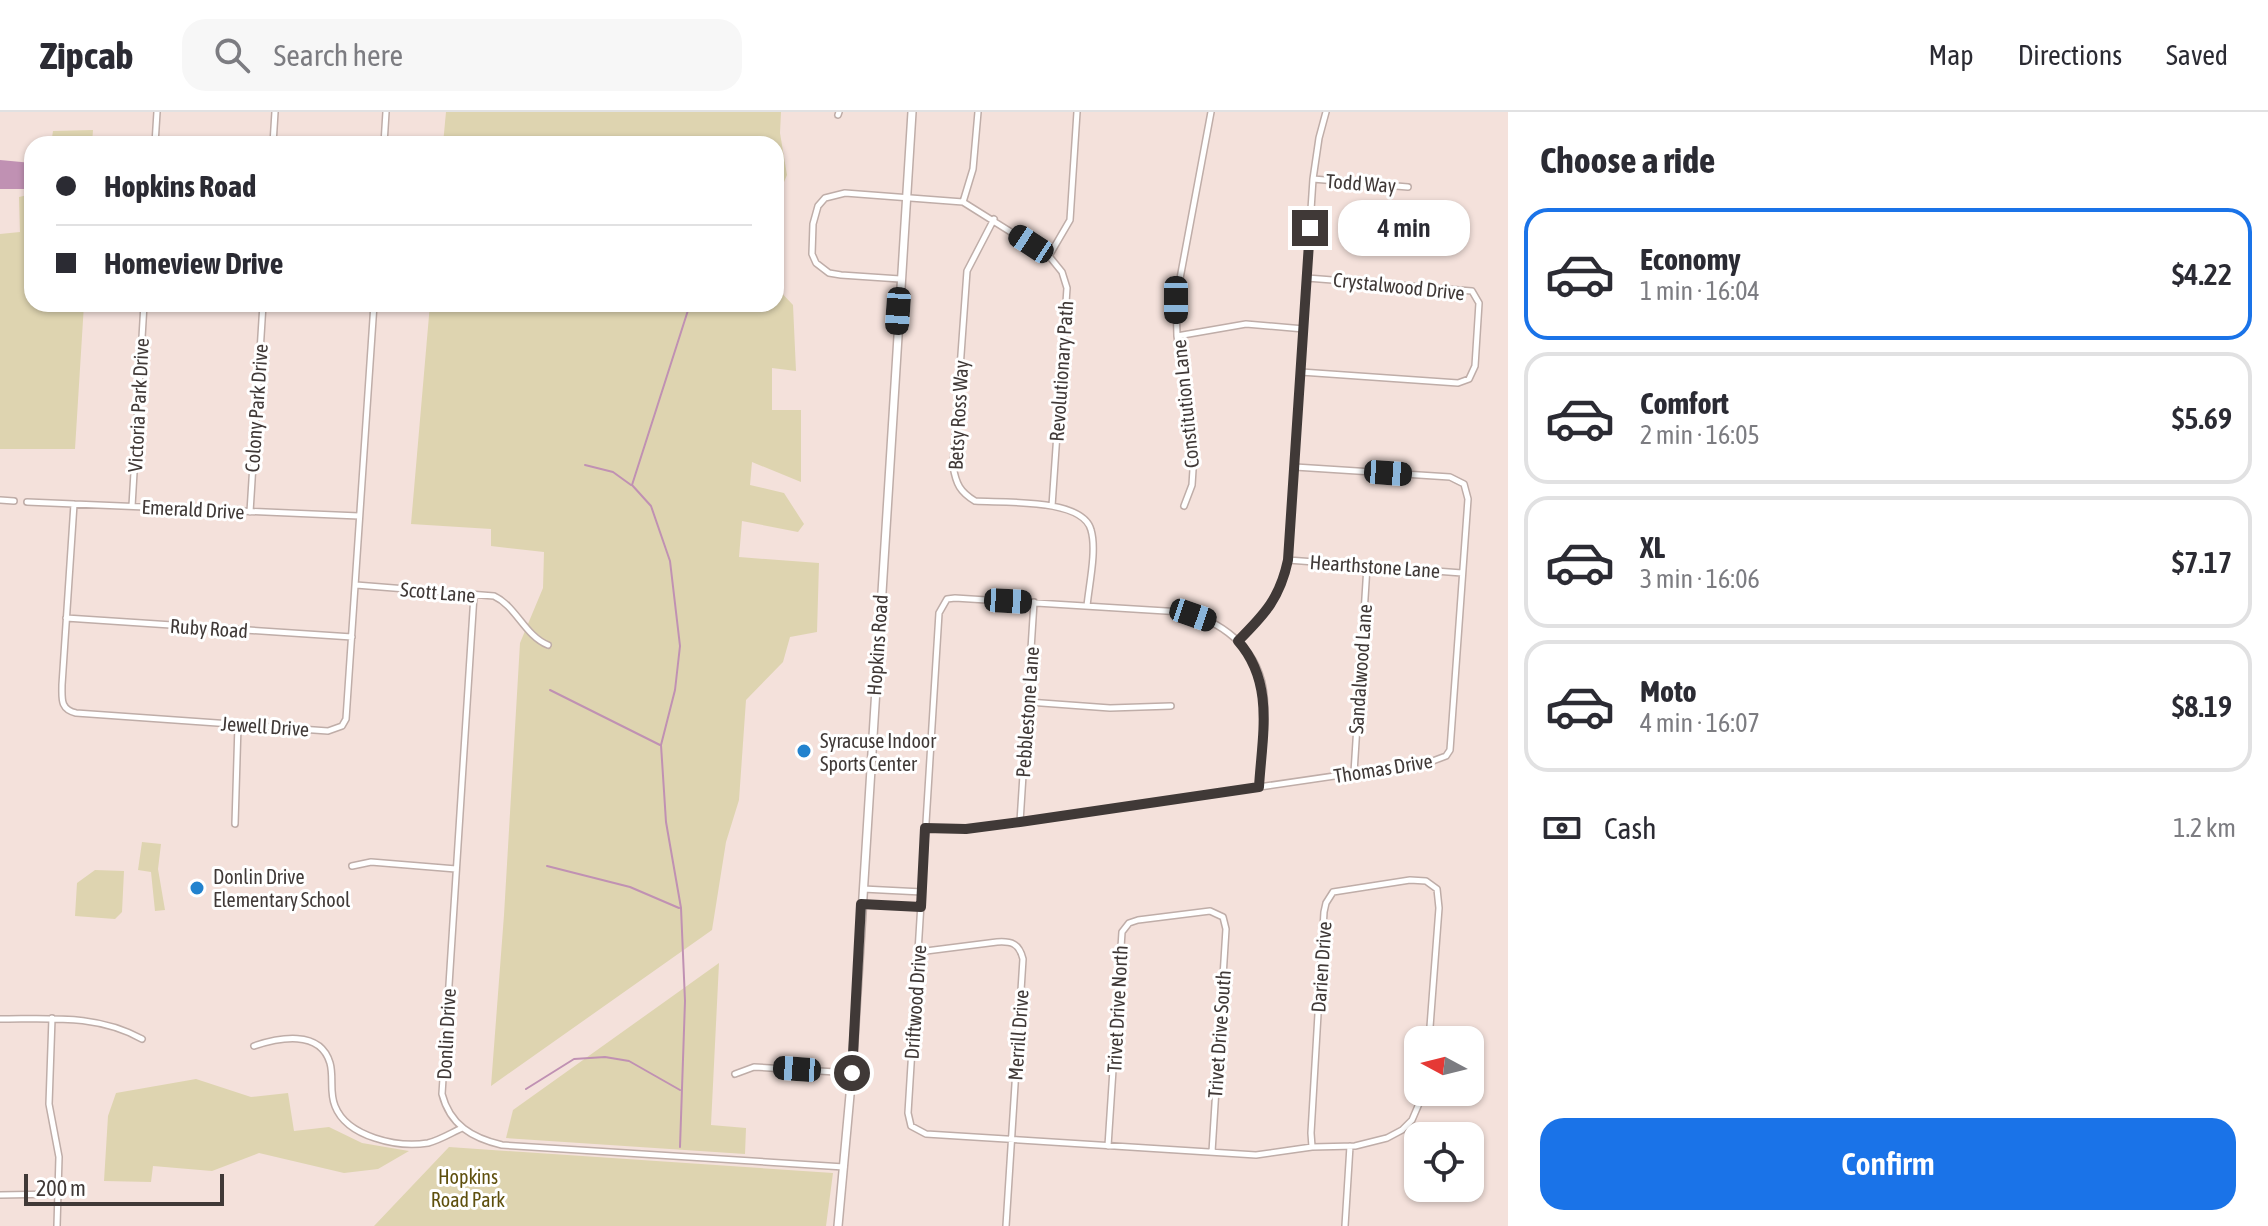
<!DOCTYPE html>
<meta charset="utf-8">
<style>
:root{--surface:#fff;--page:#f7f7f7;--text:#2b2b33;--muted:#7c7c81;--line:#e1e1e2;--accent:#1a73e8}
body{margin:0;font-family:"Asap Condensed",sans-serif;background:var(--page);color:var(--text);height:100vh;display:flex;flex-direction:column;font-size:30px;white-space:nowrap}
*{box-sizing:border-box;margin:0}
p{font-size:26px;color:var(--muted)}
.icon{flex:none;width:44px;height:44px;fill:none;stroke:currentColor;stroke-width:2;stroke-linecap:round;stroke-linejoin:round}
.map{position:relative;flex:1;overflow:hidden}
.side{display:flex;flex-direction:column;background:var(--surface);width:760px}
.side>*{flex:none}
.top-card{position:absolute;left:24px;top:24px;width:760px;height:176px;border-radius:24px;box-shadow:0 2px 6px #0004;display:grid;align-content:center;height:176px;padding:0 32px;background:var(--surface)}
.needle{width:52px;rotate:277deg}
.fabs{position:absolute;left:1404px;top:914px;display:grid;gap:16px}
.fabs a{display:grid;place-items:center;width:80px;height:80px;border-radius:16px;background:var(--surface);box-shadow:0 2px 6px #0004;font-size:40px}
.scale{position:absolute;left:24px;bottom:20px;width:200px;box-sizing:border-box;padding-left:8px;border:4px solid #403937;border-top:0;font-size:22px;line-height:28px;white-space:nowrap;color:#403937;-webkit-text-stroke:6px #fff;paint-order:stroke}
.end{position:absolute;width:36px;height:36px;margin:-18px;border:10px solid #403937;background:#fff;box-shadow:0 0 0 4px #fff}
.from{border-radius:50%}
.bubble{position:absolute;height:56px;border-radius:24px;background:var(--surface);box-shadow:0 2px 6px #0004;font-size:26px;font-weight:600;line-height:56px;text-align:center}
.car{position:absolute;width:24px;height:48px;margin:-24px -12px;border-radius:10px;box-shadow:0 0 6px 2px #0007;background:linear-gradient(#222 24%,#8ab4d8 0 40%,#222 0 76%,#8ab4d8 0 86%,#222 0)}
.top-card b{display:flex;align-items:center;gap:28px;height:76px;font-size:30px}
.top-card b+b{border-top:2px solid var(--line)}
.top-card i{width:20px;height:20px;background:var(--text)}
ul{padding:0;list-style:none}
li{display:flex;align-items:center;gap:24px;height:132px;margin:0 16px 12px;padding:0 16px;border:4px solid var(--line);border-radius:24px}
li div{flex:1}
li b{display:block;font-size:30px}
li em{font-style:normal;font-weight:600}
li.on{border-color:var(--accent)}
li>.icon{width:72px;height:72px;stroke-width:1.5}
h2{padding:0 32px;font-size:36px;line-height:96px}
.pay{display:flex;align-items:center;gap:20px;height:88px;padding:0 32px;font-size:30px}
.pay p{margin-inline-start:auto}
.button{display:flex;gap:16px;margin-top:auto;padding:16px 32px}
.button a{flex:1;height:92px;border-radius:24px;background:var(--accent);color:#fff;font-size:32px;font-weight:600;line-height:92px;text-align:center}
header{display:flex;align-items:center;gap:48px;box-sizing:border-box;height:112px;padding:0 40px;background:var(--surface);border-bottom:2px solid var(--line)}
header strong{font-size:38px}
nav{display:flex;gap:44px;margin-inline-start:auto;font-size:28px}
.search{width:560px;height:72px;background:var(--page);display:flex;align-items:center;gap:20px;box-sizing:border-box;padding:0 28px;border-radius:24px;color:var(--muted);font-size:30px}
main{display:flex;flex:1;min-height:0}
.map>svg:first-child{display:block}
</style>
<header>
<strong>Zipcab</strong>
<div class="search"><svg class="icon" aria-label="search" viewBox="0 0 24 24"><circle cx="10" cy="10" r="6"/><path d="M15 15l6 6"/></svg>Search here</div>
<nav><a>Map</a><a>Directions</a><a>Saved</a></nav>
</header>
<main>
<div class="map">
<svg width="1508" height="1114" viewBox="0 0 1508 1114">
<rect width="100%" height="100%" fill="#f4e1db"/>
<path fill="#ded4b0" d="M 446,0 L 781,0 L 780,21 L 787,63 L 776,89 L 776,32 L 443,32 Z
M 93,18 L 92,32 L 51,32 L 53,19 Z
M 32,82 L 32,192 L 84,192 L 75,337 L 0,337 L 0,122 L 20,120 L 19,85 Z
M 776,175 L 793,193 L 796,259 L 772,256 L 772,298 L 801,298 L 801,370 L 752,350 L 750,373 L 784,381 L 804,412 L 798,420 L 742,409 L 739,445 L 819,451 L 817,520 L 790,525 L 783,550 L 746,588 L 739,688 L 726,730 L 712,818 L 491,974 L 504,803 L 520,531 L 543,476 L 544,440 L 491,434 L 491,417 L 411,412 L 430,192 L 776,192 Z
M 142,730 L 161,732 L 158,757 L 165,798 L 155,799 L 151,760 L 138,758 Z
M 95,758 L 124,759 L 122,800 L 115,807 L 75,804 L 77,771 Z
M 719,851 L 711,1013 L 746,1016 L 745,1042 L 506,1026 L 513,998 Z
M 196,967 L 251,985 L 288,981 L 294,1019 L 329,1015 L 362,1031 L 409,1039 L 378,1057 L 344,1061 L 259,1041 L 212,1059 L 153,1054 L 151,1070 L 104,1069 L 108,1004 L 116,981 Z
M 449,1035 L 833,1061 L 826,1114 L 374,1114 Z"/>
<path fill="#c091b3" d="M 0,48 L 32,51 L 32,77 L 0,77 Z"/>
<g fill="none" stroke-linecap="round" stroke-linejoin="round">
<path stroke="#c091b3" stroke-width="2" d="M 585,353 L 613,360 L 631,373
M 550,578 L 660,633
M 547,754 L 630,775 L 679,796
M 526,977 L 574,947 L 605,945 L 629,949 L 680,978
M 680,1035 L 685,889 L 681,796 L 666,710 L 661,633 L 675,578 L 680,534 L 670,449 L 651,394 L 632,373 L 690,192"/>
<g stroke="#bfada8" stroke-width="8">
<path id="minor" d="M 838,3 L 839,0
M 155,32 L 157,0
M 273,32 L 275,0
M 384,32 L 386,0
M 1313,67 L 1408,75
M 963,90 L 973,57 L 978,0
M 994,107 L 967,159 L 953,354 C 956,372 960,380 975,389 C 1003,391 1083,386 1091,418 C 1097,438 1089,473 1087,494
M 1049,144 L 1070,108 L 1077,0
M 900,167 L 841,163 L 829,161 L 816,151 L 812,142 L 813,112 L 818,94 L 825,86 L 845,81 L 963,90 L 1049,144 L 1062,160 L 1067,176 L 1052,394
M 1177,224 L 1246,212 L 1304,217
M 1301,260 L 1458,271 L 1469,267 L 1475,254 L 1479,191 L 1472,179 L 1307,166
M 0,388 L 14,389
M 27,390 L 359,404
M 74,392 L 62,573 C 62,587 60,597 76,601 L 328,619 L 342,614 L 346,607 L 374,192
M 132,394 L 144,192
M 1184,394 L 1192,373 L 1194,342 L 1177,224 L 1176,188 L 1211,0
M 250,400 L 263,192
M 1288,448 L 1462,461
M 356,473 L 494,484 C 516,494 525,524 548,533
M 474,483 L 442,982 C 450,1013 472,1026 502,1033 L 844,1055
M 66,506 L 352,525
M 1238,529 C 1265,502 1280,486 1288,448 L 1313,67 L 1319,26 L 1326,0
M 1028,590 L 1110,596 L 1171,594
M 1354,661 L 1367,454
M 1259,675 C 1261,643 1268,607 1263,576 C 1256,535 1220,508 1182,500 L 955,486 L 947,487 L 939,501 L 908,1001 L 911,1014 L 926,1022 L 1256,1043 L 1312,1035 L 1355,1034 L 1387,1026 L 1402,1018 L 1412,1008 L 1424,980
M 1020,710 L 1034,490
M 235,712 L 238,613
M 925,716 L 966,717 L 1020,710 L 1430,650 L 1446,644 L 1450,638 L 1468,387 L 1464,372 L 1450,365 L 1295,355
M 352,754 L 371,750 L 456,757
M 863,777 L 922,780
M 862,792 L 921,795
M 918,840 L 997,830 C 1011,829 1019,831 1023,847 L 1006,1114
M 52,906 L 49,992 L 59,1045 L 57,1114
M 0,907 C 49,907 97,902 142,927
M 254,934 C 278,926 320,917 330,951 C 334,965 329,980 335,994 C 347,1025 398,1036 428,1031 C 440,1028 451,1021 462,1016
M 735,962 L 754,955 L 852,961
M 1108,1034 L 1122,820 L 1129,811 L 1138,808 L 1210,799 L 1223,805 L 1226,817 L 1212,1040
M 1312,1035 L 1311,1021 L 1324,800 L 1326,791 L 1333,780 L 1410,768 L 1426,769 L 1437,777 L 1439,796 L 1429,928
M 0,1083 L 58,1082
M 1345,1114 L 1350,1034"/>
</g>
<g stroke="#bfada8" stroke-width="10">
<path id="tertiary" d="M 838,1114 L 852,961 L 912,0"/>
</g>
<use href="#minor" stroke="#fff" stroke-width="5"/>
<use href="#tertiary" stroke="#fff" stroke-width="7"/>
</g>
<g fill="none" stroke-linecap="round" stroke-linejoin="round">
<path stroke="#403937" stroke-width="10" d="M 852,961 L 861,792 L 921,795 L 925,716 L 966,717 L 1020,710 L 1259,675 C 1262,624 1275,571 1238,529 C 1265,502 1280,486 1288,448 L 1310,116"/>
</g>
<g fill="#2282ce" stroke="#fff" stroke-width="3">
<circle cx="804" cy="639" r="8"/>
<circle cx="197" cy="776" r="8"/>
</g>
<g text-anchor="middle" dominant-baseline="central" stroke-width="6" stroke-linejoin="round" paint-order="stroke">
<g font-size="20" fill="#403937" stroke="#fff">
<text transform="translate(1361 71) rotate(4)">Todd Way</text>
<text transform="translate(1399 174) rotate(6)">Crystalwood Drive</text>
<text transform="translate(1061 259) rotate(-86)">Revolutionary Path</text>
<text transform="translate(1185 292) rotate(-96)">Constitution Lane</text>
<text transform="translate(138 293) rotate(-87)">Victoria Park Drive</text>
<text transform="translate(256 296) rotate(-86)">Colony Park Drive</text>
<text transform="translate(958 303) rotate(-87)">Betsy Ross Way</text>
<text transform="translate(193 397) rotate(3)">Emerald Drive</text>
<text transform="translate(1375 454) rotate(4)">Hearthstone Lane</text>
<text transform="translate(438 480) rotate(5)">Scott Lane</text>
<text transform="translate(209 516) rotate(4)">Ruby Road</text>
<text transform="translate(877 533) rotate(-86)">Hopkins Road</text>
<text transform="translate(1360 557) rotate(-86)">Sandalwood Lane</text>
<text transform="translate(1027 600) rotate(-86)">Pebblestone Lane</text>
<text transform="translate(265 614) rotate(4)">Jewell Drive</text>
<text transform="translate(1383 656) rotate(-9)">Thomas Drive</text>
<text transform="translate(1321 855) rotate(-86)">Darien Drive</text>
<text transform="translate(915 890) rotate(-86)">Driftwood Drive</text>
<text transform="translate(1117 897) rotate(-87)">Trivet Drive North</text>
<text transform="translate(446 922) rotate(-87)">Donlin Drive</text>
<text transform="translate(1219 922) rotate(-86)">Trivet Drive South</text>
<text transform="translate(1018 923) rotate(-86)">Merrill Drive</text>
</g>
<g font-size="20" fill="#403937" stroke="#fff" text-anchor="start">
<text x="820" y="628">Syracuse Indoor<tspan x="820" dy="23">Sports Center</tspan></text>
<text x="213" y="764">Donlin Drive<tspan x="213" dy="23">Elementary School</tspan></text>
</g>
<g font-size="20" fill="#5f500e" stroke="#fff">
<text x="468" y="1064">Hopkins<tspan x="468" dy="23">Road Park</tspan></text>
</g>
</g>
</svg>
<div class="fabs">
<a><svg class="needle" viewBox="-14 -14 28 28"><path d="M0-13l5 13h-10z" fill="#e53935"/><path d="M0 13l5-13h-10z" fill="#7c7c81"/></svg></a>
<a><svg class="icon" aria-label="locate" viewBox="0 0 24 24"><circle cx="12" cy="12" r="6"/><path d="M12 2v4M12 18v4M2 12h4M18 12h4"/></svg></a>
</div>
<div class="scale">200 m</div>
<i class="end from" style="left:852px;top:961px"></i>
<i class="end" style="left:1310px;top:116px"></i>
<div class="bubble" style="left:1338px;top:88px;width:132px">4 min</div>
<i class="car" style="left:1031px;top:132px;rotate:303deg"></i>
<i class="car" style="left:1176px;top:188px;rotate:180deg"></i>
<i class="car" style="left:898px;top:199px;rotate:184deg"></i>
<i class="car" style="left:1388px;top:361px;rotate:94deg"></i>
<i class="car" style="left:1008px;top:489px;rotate:93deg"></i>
<i class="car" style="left:1193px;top:503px;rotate:109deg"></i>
<i class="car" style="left:797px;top:957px;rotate:274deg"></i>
<div class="top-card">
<b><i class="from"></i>Hopkins Road</b>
<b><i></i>Homeview Drive</b>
</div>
</div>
<section class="side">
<h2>Choose a ride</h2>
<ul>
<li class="on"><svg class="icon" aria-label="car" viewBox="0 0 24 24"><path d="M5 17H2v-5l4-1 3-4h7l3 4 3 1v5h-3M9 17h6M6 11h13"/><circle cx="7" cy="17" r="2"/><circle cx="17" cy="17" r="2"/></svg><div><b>Economy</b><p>1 min · 16:04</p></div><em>$4.22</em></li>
<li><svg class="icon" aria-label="car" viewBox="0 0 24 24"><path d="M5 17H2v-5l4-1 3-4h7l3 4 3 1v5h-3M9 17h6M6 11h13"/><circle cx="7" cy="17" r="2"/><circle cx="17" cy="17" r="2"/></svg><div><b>Comfort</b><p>2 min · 16:05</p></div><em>$5.69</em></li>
<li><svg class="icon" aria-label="car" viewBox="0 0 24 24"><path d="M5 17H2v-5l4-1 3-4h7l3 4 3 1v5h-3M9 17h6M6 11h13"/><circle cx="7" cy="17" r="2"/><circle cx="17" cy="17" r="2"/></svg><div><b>XL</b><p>3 min · 16:06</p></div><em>$7.17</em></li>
<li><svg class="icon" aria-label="car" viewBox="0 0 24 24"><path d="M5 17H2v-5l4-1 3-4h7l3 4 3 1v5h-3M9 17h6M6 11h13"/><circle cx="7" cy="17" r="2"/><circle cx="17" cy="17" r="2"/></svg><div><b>Moto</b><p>4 min · 16:07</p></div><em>$8.19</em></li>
</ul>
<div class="pay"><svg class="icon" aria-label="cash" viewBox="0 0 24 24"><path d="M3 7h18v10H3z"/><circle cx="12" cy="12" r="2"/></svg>Cash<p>1.2 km</p></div>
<div class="button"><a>Confirm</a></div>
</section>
</main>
